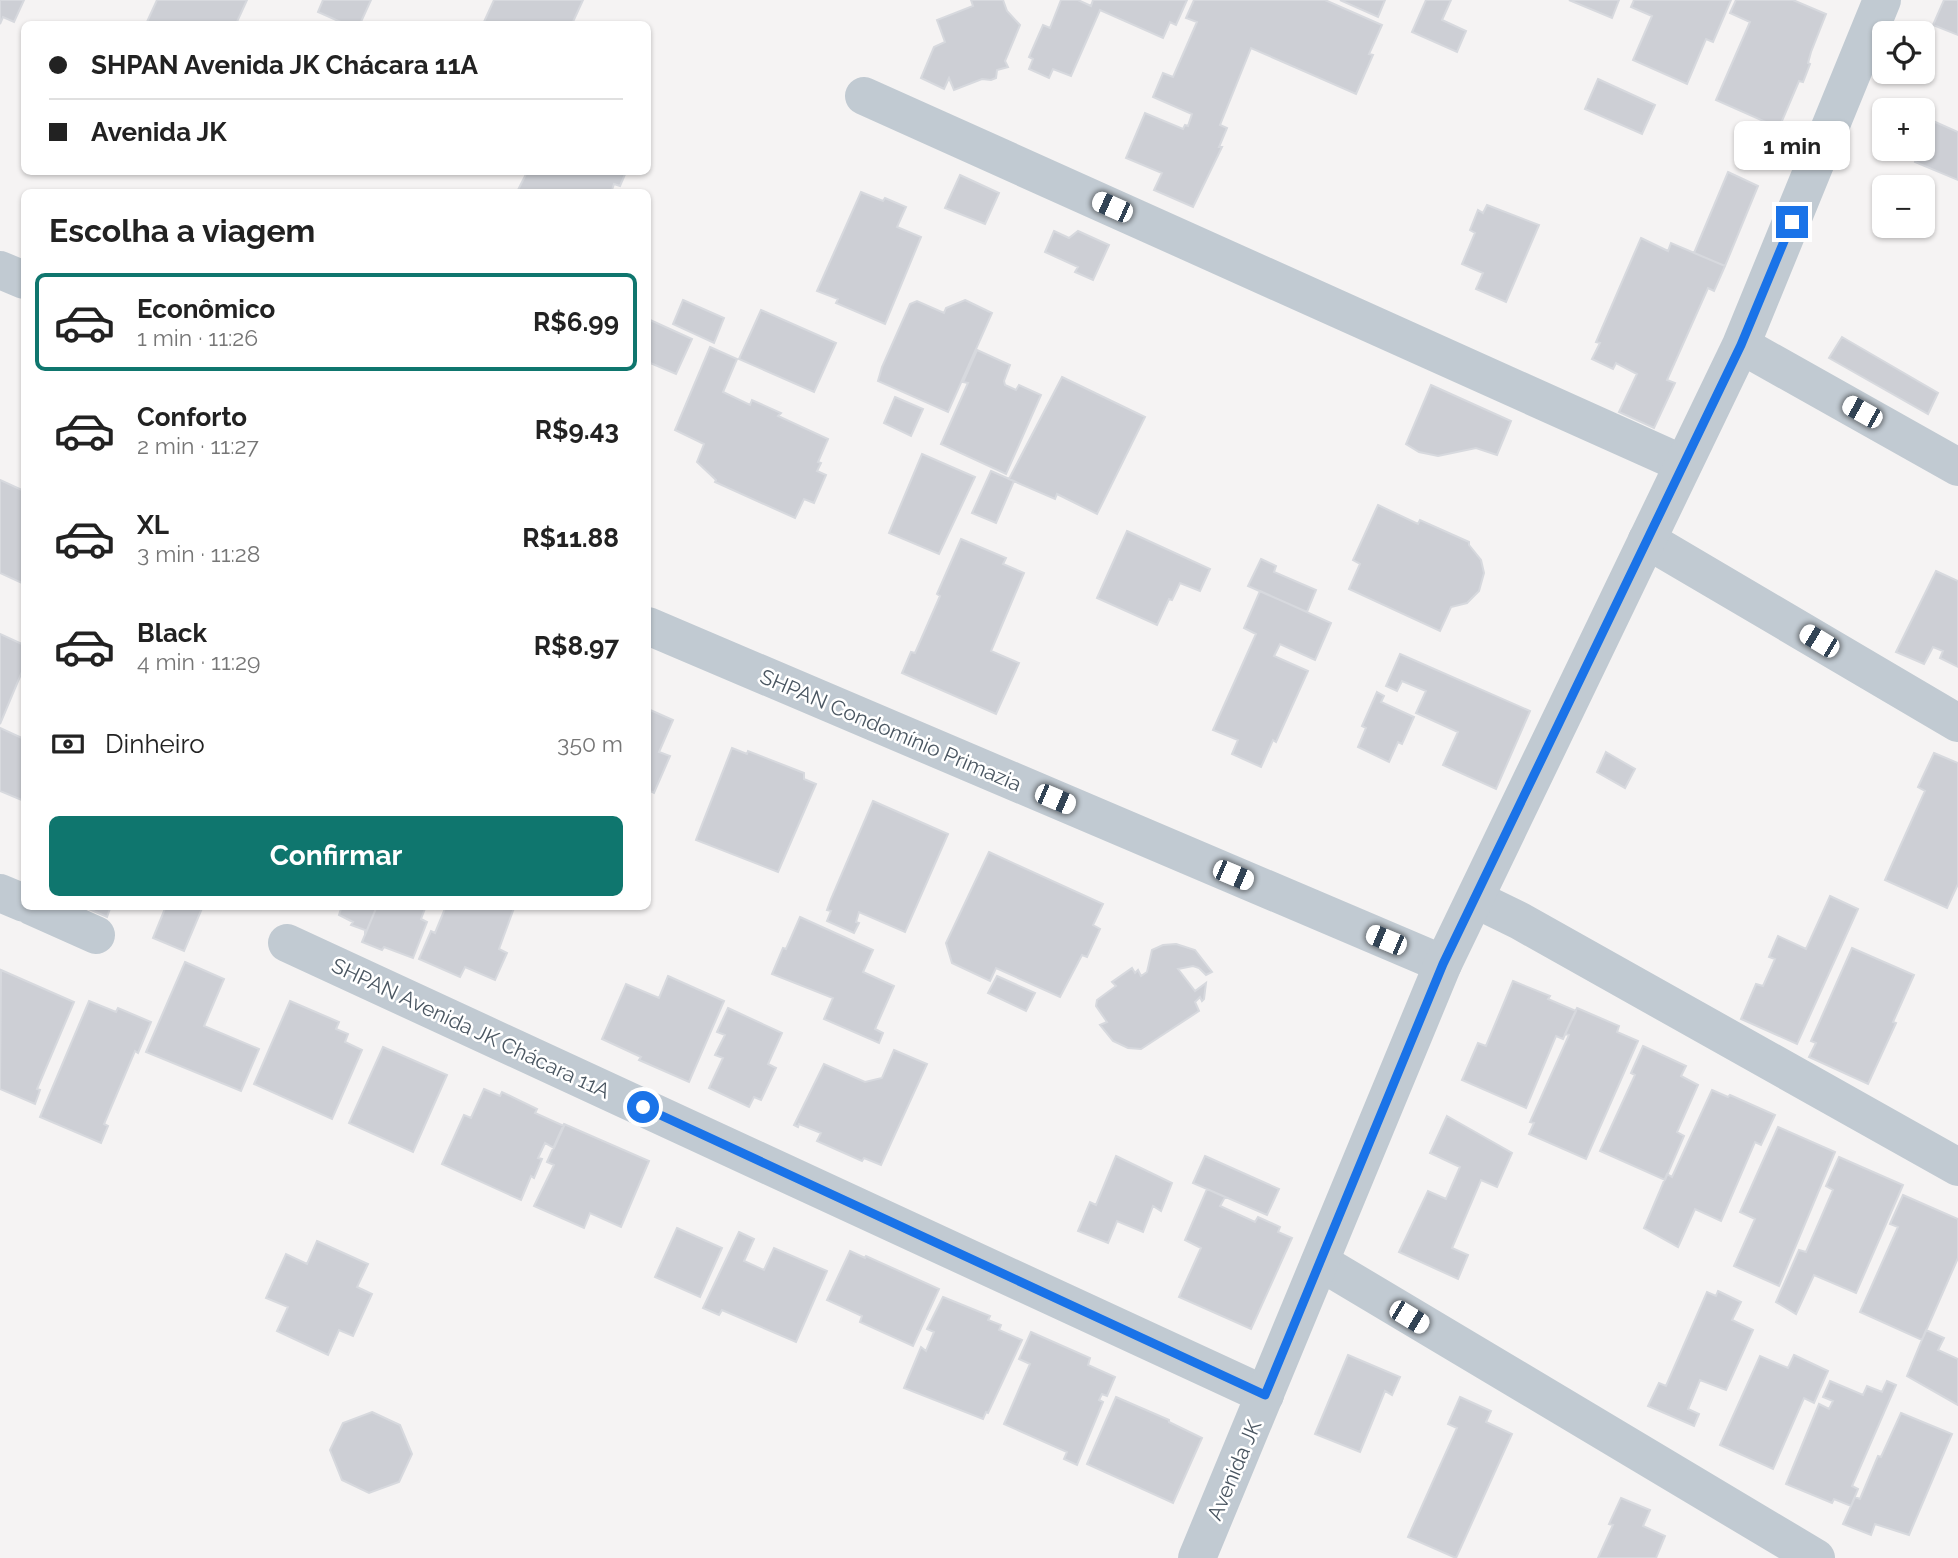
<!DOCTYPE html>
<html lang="pt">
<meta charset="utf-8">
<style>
:root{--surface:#fff;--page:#f2f2f2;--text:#222;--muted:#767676;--line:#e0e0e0;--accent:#0f766e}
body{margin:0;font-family:Raleway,sans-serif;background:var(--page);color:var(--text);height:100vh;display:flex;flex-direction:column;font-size:26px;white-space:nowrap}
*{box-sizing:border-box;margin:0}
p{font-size:23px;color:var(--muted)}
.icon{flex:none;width:38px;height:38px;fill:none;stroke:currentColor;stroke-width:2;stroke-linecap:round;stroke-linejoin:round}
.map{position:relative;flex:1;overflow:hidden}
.drawer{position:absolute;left:21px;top:189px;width:630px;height:721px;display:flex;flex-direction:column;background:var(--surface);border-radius:10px;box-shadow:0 2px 5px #0004}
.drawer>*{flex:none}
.top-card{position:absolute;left:21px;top:21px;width:630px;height:154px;border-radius:10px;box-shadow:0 2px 5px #0004;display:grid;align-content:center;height:154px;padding:0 28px;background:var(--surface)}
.controls{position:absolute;left:1872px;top:21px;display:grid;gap:14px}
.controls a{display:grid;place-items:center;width:63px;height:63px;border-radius:10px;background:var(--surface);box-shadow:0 2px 5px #0004;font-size:35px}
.end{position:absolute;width:32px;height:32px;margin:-16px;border:9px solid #1a73e8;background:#fff;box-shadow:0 0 0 4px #fff}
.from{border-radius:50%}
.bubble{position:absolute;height:49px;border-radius:10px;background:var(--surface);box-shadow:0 2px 5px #0004;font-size:23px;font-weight:700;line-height:49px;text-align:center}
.car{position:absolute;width:21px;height:42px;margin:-21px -10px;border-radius:9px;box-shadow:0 0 5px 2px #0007;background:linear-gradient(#fff 24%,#345 0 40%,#fff 0 76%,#345 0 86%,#fff 0)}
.top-card b{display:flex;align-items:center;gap:24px;height:66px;font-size:26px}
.top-card b+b{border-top:2px solid var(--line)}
.top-card i{width:18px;height:18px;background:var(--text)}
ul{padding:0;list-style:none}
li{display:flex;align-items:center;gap:21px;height:98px;margin:0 14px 10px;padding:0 14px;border:4px solid transparent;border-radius:10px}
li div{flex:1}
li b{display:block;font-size:26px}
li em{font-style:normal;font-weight:700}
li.active{border-color:var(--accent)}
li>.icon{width:63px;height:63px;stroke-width:1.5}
h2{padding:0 28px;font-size:32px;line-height:84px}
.pay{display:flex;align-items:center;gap:18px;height:77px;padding:0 28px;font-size:26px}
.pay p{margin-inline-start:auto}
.action{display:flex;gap:14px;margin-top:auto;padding:14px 28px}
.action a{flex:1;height:80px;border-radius:10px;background:var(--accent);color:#fff;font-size:28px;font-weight:700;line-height:80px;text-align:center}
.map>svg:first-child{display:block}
</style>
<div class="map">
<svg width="1958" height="1558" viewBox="0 0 1958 1558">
<rect width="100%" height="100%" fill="#f5f3f3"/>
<path fill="#cdcfd5" stroke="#d7d9de" stroke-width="2" d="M 0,0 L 24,0 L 14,22 L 3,17 L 0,24 Z
M 157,0 L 247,0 L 236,24 L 146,24 Z
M 323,0 L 371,0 L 360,24 L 345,24 L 318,12 Z
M 494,0 L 583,0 L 572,24 L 483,24 Z
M 971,0 L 1003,0 L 1007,11 L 1020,25 L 1005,61 L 1008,67 L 997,70 L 996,78 L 991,80 L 982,79 L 954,90 L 949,78 L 944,89 L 921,78 L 934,47 L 945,42 L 937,20 L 973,6 Z
M 1061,0 L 1078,0 L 1091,6 L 1093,0 L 1187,0 L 1176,25 L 1170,22 L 1163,38 L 1100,10 L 1071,76 L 1053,69 L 1049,78 L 1029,69 L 1033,59 L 1029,57 L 1043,25 L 1050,28 Z
M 1194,0 L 1325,0 L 1382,25 L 1369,54 L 1373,55 L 1356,94 L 1251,48 L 1220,125 L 1227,128 L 1219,147 L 1222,147 L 1193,207 L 1154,190 L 1162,173 L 1126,158 L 1145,113 L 1183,129 L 1185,125 L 1188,126 L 1192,114 L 1153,97 L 1163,73 L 1173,77 L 1197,22 L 1186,18 Z
M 1340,0 L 1385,0 L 1378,17 Z
M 1426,0 L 1451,0 L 1442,20 L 1466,31 L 1457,52 L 1412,32 Z
M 1569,0 L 1619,0 L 1612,18 Z
M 1634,0 L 1731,0 L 1713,42 L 1706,39 L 1687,84 L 1633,60 L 1652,16 L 1631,7 Z
M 1736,0 L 1793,0 L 1826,14 L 1811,52 L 1808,63 L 1810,64 L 1803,82 L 1799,81 L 1779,128 L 1716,100 L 1750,22 L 1730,13 Z
M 1944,0 L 1958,0 L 1958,35 L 1933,25 Z
M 1598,79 L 1655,105 L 1642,134 L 1585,109 Z
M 1933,121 L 1958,132 L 1958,180 L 1915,162 L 1921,149 L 1923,149 L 1923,143 Z
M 527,172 L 626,172 L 620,186 L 614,184 L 612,190 L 617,192 L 517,192 Z
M 1728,172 L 1758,186 L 1725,266 L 1694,253 Z
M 960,175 L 999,193 L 985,224 L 945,208 Z
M 861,192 L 883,201 L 885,198 L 906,207 L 897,227 L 921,237 L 885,324 L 836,303 L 838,299 L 817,291 Z
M 1487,205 L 1539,225 L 1506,302 L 1476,289 L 1483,273 L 1462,264 L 1475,233 L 1470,230 L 1478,210 L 1483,213 Z
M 1054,231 L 1069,238 L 1078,231 L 1109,245 L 1093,280 L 1075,272 L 1078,267 L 1045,252 Z
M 1641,238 L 1668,251 L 1671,243 L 1725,266 L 1714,291 L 1708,288 L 1667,380 L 1675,383 L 1654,428 L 1619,412 L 1637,374 L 1616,363 L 1613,369 L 1592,359 L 1600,343 L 1596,342 Z
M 683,300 L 724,318 L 714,343 L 673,324 Z
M 965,300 L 992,313 L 948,412 L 878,381 L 882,367 L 910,304 L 917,301 L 944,313 L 946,308 Z
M 761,310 L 836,343 L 814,392 L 739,359 Z
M 648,319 L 692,339 L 676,374 L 648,362 Z
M 1842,337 L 1938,393 L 1928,414 L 1829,358 Z
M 710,347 L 737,359 L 723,392 L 750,405 L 752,400 L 781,413 L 778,416 L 828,439 L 818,462 L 821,463 L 817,471 L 826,475 L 814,503 L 804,499 L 795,518 L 715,482 L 716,480 L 697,462 L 704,444 L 675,430 Z
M 977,350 L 1010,365 L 1004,381 L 1005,385 L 1016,390 L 1019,385 L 1041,395 L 1006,474 L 941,444 L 968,383 L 963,382 Z
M 1062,377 L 1145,417 L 1097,514 L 1057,494 L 1055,499 L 1009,479 Z
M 1431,385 L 1511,421 L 1497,455 L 1476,448 L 1438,456 L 1419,452 L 1406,444 Z
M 895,397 L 923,409 L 911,436 L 884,423 Z
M 922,454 L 975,477 L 939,554 L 889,533 Z
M 991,471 L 1014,481 L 996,523 L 972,513 Z
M 0,480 L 24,491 L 24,584 L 0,573 Z
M 1378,505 L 1418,524 L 1420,520 L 1469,542 L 1469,545 L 1481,560 L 1484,573 L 1479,591 L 1467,603 L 1451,607 L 1440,631 L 1349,589 L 1360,564 L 1353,560 Z
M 1127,531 L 1210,569 L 1200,591 L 1180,583 L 1172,600 L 1169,599 L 1157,625 L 1097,598 Z
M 961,539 L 1006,558 L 1003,564 L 1024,573 L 991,651 L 1019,663 L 996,714 L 902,673 L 911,652 L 915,653 L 940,596 L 937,594 Z
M 1261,559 L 1276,566 L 1274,572 L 1316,590 L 1307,612 L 1248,586 Z
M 1936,571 L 1958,581 L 1958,667 L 1940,658 L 1943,651 L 1933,647 L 1924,664 L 1896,652 Z
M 1260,591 L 1331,623 L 1315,660 L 1280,644 L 1274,656 L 1308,671 L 1276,742 L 1273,740 L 1261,767 L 1232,754 L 1238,740 L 1213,730 L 1256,634 L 1244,628 Z
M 0,634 L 24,645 L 24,667 L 0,724 Z
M 1400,654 L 1530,711 L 1496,789 L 1443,765 L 1458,732 L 1416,713 L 1426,691 L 1402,681 L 1397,691 L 1386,686 Z
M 1377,692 L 1384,696 L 1381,702 L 1414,717 L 1402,744 L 1398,742 L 1389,762 L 1358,747 L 1366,728 L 1362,726 Z
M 648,709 L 673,720 L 659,752 L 670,756 L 654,793 L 648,790 Z
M 0,728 L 24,739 L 24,801 L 0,791 Z
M 732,748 L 747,754 L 748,751 L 804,773 L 804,779 L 816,784 L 778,872 L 696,840 Z
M 1606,752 L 1635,769 L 1625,788 L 1597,772 Z
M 1934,753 L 1958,763 L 1958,884 L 1947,908 L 1885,880 L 1925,791 L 1918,787 Z
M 873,801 L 948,834 L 905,932 L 859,912 L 856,922 L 859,923 L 854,933 L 827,921 L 831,911 L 827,910 L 831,899 Z
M 989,852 L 1103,904 L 1093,925 L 1100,929 L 1087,957 L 1082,955 L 1060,997 L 996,968 L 990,981 L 952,963 L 946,943 Z
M 1830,896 L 1858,909 L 1797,1044 L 1741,1019 L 1756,984 L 1763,986 L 1775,959 L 1769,957 L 1778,936 L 1806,949 Z
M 82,906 L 111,906 L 107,917 Z
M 166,906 L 203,906 L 184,951 L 153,938 Z
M 342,906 L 377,906 L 365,935 L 365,930 L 351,925 L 353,922 L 339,915 Z
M 377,906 L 426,906 L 421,919 L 427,922 L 413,958 L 384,947 L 382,950 L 362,942 Z
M 446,906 L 514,908 L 499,949 L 507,953 L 495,980 L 465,967 L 460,977 L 419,959 L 431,931 L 435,933 Z
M 800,917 L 873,950 L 863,972 L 894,986 L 875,1029 L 883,1033 L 879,1043 L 824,1019 L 833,998 L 772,974 L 783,948 L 786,949 Z
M 1176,944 L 1195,950 L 1212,972 L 1206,975 L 1199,968 L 1193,966 L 1178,969 L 1195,991 L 1206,983 L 1204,999 L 1202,1001 L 1200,997 L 1195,1002 L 1199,1011 L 1141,1049 L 1128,1048 L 1113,1041 L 1100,1025 L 1107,1022 L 1096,1006 L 1097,1000 L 1116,986 L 1112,982 L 1132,968 L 1135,973 L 1138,970 L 1141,976 L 1147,972 L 1152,950 L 1163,945 Z
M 1852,948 L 1914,975 L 1893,1022 L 1896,1023 L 1868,1084 L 1809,1057 L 1816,1043 L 1811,1041 Z
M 185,962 L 224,979 L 204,1026 L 259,1049 L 241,1091 L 146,1052 Z
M 1,970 L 74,1002 L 37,1089 L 40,1090 L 35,1104 L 0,1089 Z
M 668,976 L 724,1001 L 689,1082 L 639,1060 L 641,1057 L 602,1039 L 626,984 L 659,998 Z
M 997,976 L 1035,993 L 1026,1011 L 988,993 Z
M 1513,981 L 1550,996 L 1548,999 L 1576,1011 L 1563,1039 L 1556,1036 L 1526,1108 L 1462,1080 L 1478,1043 L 1486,1046 Z
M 89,1001 L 116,1012 L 118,1008 L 151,1022 L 138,1053 L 135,1051 L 104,1124 L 108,1126 L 101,1143 L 40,1117 Z
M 290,1001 L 339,1022 L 336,1029 L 348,1034 L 345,1042 L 362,1050 L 332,1119 L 254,1084 Z
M 728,1008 L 782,1033 L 768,1064 L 776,1068 L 761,1100 L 754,1097 L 749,1107 L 709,1088 L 723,1058 L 715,1055 L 725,1035 L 717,1032 Z
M 1577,1008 L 1619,1026 L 1617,1032 L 1638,1041 L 1586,1159 L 1529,1134 L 1534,1123 L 1530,1122 L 1569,1035 L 1565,1034 Z
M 1643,1046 L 1686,1066 L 1681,1076 L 1698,1085 L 1677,1132 L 1684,1136 L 1665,1180 L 1600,1151 L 1635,1075 L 1631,1073 Z
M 383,1047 L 447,1075 L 413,1152 L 349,1123 Z
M 894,1050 L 927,1064 L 881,1165 L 864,1158 L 862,1161 L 817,1141 L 821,1133 L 799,1124 L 798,1127 L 794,1125 L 824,1064 L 865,1082 L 882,1078 Z
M 484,1089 L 500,1096 L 502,1092 L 537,1109 L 535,1113 L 564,1126 L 554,1148 L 545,1143 L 538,1158 L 542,1159 L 534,1178 L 531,1176 L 521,1200 L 442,1164 L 464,1115 L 471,1118 Z
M 1712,1090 L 1728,1097 L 1730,1095 L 1775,1115 L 1761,1145 L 1755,1142 L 1721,1221 L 1695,1209 L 1678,1247 L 1644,1228 L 1667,1174 L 1672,1177 Z
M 1447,1116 L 1512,1153 L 1497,1187 L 1481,1180 L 1452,1248 L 1468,1255 L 1458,1279 L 1399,1252 L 1428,1191 L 1446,1199 L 1460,1167 L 1430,1153 Z
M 564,1124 L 649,1161 L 621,1227 L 590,1213 L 584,1228 L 534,1206 L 554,1165 L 547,1162 Z
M 1778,1127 L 1835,1152 L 1779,1286 L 1734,1266 L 1755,1219 L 1740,1212 Z
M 1116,1156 L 1172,1183 L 1161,1211 L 1153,1206 L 1143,1232 L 1117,1221 L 1108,1243 L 1078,1231 L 1090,1202 L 1096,1205 Z
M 1205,1156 L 1279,1189 L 1267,1215 L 1193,1183 Z
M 1839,1157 L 1903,1185 L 1856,1293 L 1814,1275 L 1796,1314 L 1776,1302 L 1799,1250 L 1806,1252 L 1833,1190 L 1826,1186 Z
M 1207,1189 L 1225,1197 L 1220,1206 L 1255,1222 L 1258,1217 L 1280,1227 L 1278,1232 L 1292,1238 L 1251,1329 L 1179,1297 L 1201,1248 L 1185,1240 Z
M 1903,1195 L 1958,1219 L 1958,1258 L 1922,1340 L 1860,1312 L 1898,1227 L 1890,1224 Z
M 677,1228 L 722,1248 L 700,1297 L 655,1277 Z
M 739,1232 L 754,1239 L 744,1261 L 764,1270 L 774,1248 L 827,1271 L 796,1342 L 722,1310 L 719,1315 L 703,1308 Z
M 317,1241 L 368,1264 L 357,1287 L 372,1294 L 353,1336 L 339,1330 L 328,1355 L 277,1331 L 288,1307 L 266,1298 L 286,1254 L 307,1264 Z
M 850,1251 L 865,1258 L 866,1256 L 939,1289 L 913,1346 L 860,1322 L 862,1316 L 827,1300 Z
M 1718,1291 L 1741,1302 L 1732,1320 L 1753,1330 L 1726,1390 L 1700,1380 L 1688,1409 L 1699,1414 L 1694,1426 L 1648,1406 L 1659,1383 L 1666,1386 L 1707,1292 L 1716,1296 Z
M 943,1297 L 990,1316 L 988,1320 L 1001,1325 L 999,1330 L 1022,1340 L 988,1413 L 986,1412 L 983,1419 L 904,1388 L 921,1347 L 926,1351 L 934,1332 L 927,1329 Z
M 1926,1330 L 1944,1338 L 1938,1350 L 1958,1359 L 1958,1405 L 1907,1376 Z
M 1031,1332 L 1090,1358 L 1088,1365 L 1115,1377 L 1107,1396 L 1102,1394 L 1099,1400 L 1103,1402 L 1077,1465 L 1064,1459 L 1067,1452 L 1004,1424 L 1030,1364 L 1019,1359 Z
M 1348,1355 L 1400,1377 L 1392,1395 L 1385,1391 L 1360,1452 L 1315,1434 Z
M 1794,1355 L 1828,1371 L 1814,1403 L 1804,1398 L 1773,1469 L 1720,1445 L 1760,1356 L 1788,1368 Z
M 1830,1381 L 1863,1395 L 1867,1386 L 1882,1392 L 1887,1381 L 1896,1385 L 1852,1486 L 1858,1489 L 1851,1506 L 1834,1499 L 1832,1503 L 1786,1484 L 1819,1404 L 1829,1409 L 1833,1401 L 1823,1397 Z
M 1116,1397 L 1169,1420 L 1169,1422 L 1202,1438 L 1173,1503 L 1087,1464 Z
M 1460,1397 L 1491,1411 L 1486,1422 L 1512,1434 L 1456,1558 L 1408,1537 L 1457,1428 L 1448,1424 Z
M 372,1412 L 400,1425 L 412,1454 L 399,1482 L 369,1493 L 342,1480 L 330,1450 L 343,1423 Z
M 1901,1413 L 1952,1434 L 1909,1535 L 1875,1524 L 1871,1535 L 1843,1524 L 1855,1497 L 1860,1499 L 1878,1456 L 1881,1457 Z
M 1621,1498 L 1650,1510 L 1643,1526 L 1665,1536 L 1656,1558 L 1598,1558 L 1613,1525 L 1609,1524 Z"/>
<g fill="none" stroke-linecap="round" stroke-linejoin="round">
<path stroke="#c1cad2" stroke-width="38" d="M 864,96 L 1683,464
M 0,270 L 24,280
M 1647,540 L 1958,723
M 648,626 L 1443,964
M 0,893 L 24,903
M 1475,899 L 1520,921 L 1958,1167
M 31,906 L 96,935
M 287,943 L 1265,1395
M 1320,1262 L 1816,1558"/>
<path stroke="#c1cad2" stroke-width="38" d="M 1741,345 L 1958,467
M 1197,1558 L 1443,964 L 1741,345 L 1882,0"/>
</g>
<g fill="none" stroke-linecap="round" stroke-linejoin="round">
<path stroke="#1a73e8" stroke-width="9" d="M 643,1107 L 1265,1395 L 1443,964 L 1741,345 L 1792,222"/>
</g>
<g text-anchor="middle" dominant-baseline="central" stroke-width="5" stroke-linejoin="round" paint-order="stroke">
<g font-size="21" fill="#4a5661" stroke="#fff">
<text transform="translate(891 730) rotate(23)">SHPAN Condomínio Primazia</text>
<text transform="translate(471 1028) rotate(25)">SHPAN Avenida JK Chácara 11A</text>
<text transform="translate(1234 1470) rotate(-67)">Avenida JK</text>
</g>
</g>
</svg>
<div class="controls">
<a><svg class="icon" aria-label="locate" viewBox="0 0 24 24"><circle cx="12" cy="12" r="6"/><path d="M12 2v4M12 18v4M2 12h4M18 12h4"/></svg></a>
<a>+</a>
<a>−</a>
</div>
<i class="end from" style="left:643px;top:1107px"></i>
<i class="end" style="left:1792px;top:222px"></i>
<div class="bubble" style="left:1734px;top:121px;width:116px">1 min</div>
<i class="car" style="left:1112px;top:207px;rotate:294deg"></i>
<i class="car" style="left:1862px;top:412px;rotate:299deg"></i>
<i class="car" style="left:1819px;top:641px;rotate:301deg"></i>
<i class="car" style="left:1055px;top:799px;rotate:113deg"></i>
<i class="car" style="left:1233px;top:875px;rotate:113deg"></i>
<i class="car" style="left:1386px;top:940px;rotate:293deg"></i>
<i class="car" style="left:1409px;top:1317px;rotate:121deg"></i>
<div class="top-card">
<b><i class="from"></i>SHPAN Avenida JK Chácara 11A</b>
<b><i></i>Avenida JK</b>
</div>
<section class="drawer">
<h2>Escolha a viagem</h2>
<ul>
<li class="active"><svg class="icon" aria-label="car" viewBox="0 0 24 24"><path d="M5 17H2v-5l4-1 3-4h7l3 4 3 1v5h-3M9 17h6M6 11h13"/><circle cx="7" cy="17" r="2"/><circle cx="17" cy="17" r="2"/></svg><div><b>Econômico</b><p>1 min · 11:26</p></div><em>R$6.99</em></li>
<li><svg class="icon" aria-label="car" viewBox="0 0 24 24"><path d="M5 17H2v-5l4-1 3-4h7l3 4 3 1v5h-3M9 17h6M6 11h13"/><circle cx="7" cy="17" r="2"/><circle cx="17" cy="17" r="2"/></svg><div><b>Conforto</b><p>2 min · 11:27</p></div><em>R$9.43</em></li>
<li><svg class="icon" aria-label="car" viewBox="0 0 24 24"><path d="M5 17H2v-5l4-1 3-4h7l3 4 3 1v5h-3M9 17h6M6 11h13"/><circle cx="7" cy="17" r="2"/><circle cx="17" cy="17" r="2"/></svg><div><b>XL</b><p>3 min · 11:28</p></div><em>R$11.88</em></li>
<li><svg class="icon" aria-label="car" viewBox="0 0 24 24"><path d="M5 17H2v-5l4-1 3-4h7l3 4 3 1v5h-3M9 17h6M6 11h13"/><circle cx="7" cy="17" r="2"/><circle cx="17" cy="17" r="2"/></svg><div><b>Black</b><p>4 min · 11:29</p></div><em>R$8.97</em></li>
</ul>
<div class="pay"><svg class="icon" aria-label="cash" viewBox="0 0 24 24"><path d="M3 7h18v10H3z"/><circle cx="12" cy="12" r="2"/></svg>Dinheiro<p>350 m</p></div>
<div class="action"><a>Confirmar</a></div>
</section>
</div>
